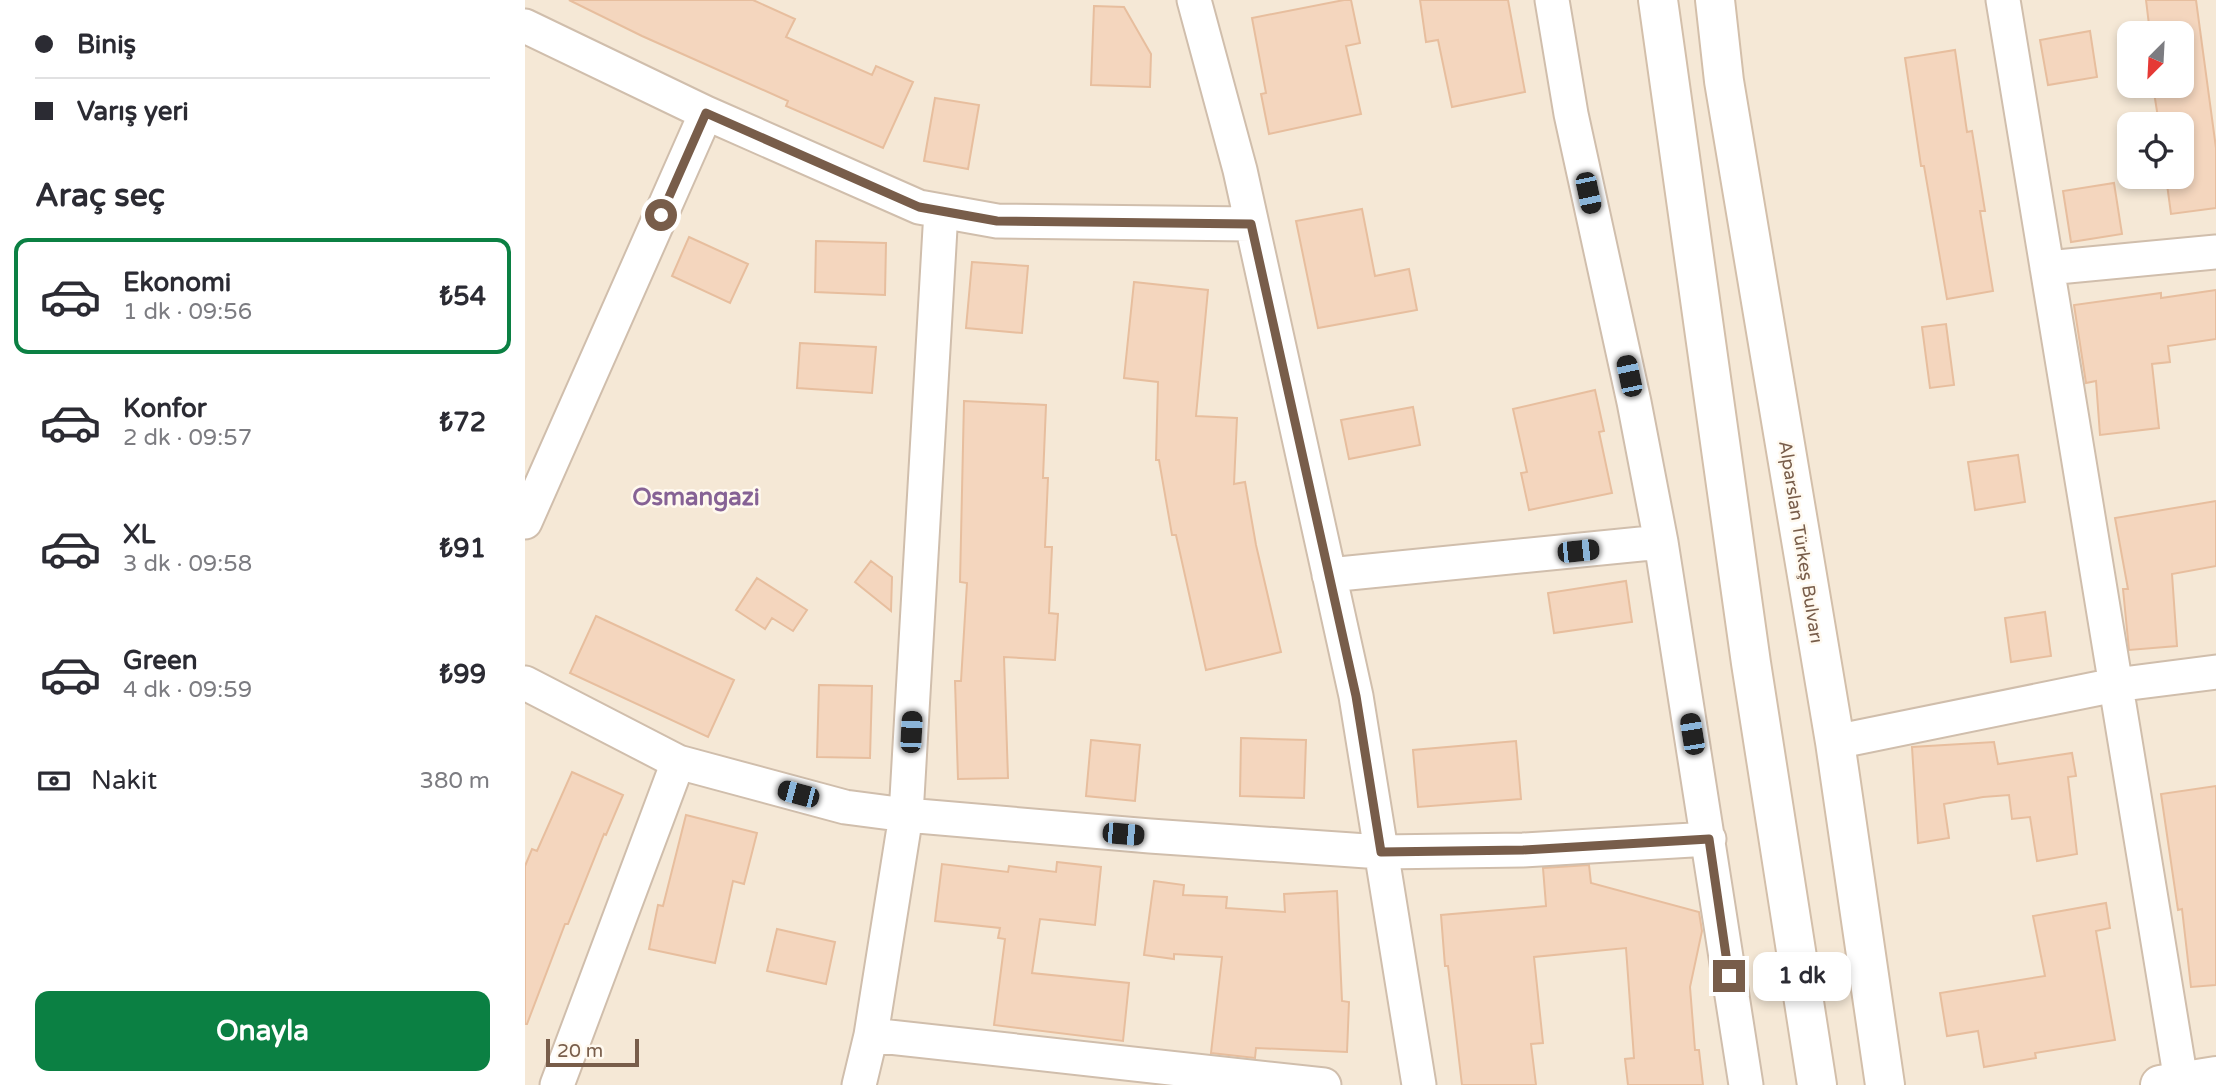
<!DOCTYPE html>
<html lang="tr">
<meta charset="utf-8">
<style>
:root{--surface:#fff;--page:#f7f7f7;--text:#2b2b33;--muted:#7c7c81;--line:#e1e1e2;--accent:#0b8043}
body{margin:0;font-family:"Varela Round",sans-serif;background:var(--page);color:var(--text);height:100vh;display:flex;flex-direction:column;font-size:26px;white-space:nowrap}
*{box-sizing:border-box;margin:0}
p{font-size:23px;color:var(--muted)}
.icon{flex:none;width:38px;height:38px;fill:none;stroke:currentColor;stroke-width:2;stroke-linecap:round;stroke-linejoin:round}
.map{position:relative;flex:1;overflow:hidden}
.details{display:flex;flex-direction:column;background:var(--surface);width:525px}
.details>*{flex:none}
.banner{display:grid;align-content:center;height:154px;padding:0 35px;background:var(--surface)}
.needle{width:46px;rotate:204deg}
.controls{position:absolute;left:1592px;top:21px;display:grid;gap:14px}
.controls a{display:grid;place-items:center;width:77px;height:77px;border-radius:14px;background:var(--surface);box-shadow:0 4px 10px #0003;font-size:35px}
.scale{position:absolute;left:21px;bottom:18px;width:93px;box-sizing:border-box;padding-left:7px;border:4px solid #785d4a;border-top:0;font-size:19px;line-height:24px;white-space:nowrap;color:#785d4a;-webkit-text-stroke:5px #fff9ef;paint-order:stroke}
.end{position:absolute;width:32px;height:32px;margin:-16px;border:9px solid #785d4a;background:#fff;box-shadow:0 0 0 4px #fff}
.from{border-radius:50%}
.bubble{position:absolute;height:49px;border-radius:14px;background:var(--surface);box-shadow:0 4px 10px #0003;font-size:23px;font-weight:800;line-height:49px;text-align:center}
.car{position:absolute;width:21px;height:42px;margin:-21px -10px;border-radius:9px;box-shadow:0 0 5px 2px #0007;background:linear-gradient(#222 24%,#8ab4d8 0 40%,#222 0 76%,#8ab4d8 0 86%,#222 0)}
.banner b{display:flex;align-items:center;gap:24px;height:66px;font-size:26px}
.banner b+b{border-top:2px solid var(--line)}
.banner i{width:18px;height:18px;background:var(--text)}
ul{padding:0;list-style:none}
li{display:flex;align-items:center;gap:21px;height:116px;margin:0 14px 10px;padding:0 21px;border:4px solid transparent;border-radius:14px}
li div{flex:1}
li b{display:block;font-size:26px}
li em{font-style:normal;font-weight:800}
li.on{border-color:var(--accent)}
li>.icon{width:63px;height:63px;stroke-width:1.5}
h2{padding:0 35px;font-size:32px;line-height:84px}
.pay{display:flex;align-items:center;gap:18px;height:77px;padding:0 35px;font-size:26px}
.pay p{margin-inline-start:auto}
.cta{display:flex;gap:14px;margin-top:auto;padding:14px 35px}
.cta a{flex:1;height:80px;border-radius:14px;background:var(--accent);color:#fff;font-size:28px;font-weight:800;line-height:80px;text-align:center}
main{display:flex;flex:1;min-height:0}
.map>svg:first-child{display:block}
</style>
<main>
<section class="details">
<div class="banner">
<b><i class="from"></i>Biniş</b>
<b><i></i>Varış yeri</b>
</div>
<h2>Araç seç</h2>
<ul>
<li class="on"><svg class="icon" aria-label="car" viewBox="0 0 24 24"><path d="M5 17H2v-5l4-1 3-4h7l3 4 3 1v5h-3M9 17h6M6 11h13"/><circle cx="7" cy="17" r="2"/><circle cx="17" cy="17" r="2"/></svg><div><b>Ekonomi</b><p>1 dk · 09:56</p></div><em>₺54</em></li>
<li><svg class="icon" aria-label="car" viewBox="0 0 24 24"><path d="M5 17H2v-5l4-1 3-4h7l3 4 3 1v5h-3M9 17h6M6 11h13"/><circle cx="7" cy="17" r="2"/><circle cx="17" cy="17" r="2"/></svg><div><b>Konfor</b><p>2 dk · 09:57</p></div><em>₺72</em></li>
<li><svg class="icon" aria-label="car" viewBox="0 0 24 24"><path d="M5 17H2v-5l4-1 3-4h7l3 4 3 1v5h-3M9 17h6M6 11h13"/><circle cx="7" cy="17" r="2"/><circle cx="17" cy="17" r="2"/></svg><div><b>XL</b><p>3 dk · 09:58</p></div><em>₺91</em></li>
<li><svg class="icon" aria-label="car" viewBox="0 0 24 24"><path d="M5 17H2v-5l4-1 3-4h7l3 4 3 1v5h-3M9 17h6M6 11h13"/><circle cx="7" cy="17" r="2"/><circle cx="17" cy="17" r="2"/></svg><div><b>Green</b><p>4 dk · 09:59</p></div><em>₺99</em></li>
</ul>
<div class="pay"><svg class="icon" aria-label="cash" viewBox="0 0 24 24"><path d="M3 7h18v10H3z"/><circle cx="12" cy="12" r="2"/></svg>Nakit<p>380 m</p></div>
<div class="cta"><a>Onayla</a></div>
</section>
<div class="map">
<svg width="1691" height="1085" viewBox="0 0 1691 1085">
<rect width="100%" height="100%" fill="#fdf6e8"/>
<path fill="#f5e8d6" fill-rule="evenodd" d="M 0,0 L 1691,0 L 1691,1085 L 0,1085 ZM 1605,33 L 1657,33 L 1657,86 L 1605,86 ZM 1605,124 L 1657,124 L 1657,177 L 1605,177 Z"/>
<path fill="#f4d6be" stroke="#e7be9e" stroke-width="2" d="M 44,0 L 228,0 L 270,19 L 261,37 L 347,75 L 351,66 L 388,82 L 358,148 L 261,106 L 263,101 L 117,36 Z
M 819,0 L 826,0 L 835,43 L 821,46 L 836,114 L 744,134 L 736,94 L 741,93 L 727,18 Z
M 895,0 L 983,0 L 1000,92 L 927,107 L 913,40 L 901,42 Z
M 1621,0 L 1671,0 L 1691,148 L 1691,208 L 1646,214 L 1641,177 L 1657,177 L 1657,124 L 1634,124 L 1628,86 L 1657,86 L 1657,33 L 1625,33 Z
M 569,6 L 599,7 L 626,54 L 625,87 L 566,85 Z
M 1565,31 L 1572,77 L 1523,85 L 1515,40 Z
M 1430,50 L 1442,132 L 1447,131 L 1460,211 L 1455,211 L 1468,291 L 1422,299 L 1399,166 L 1396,166 L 1380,58 Z
M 410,98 L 454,105 L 443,169 L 399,161 Z
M 1589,183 L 1597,234 L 1546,242 L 1538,191 Z
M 837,209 L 850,276 L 884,269 L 892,310 L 793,328 L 771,221 Z
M 164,237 L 223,264 L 205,303 L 147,276 Z
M 291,241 L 361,243 L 360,295 L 290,292 Z
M 447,262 L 503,266 L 497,333 L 441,328 Z
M 609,282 L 683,290 L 671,416 L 712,418 L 709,484 L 720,482 L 731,545 L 756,652 L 681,670 L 651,535 L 647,535 L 634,460 L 631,460 L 633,382 L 599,378 Z
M 1691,290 L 1691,339 L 1643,346 L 1645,362 L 1627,364 L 1634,428 L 1575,435 L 1571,381 L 1561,383 L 1549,305 L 1636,293 L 1636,298 Z
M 1421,324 L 1429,385 L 1405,388 L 1397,327 Z
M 275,343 L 351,347 L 347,393 L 272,388 Z
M 1070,390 L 1079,431 L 1074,432 L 1087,493 L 1004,510 L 996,473 L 1002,472 L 988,409 Z
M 439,401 L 521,405 L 518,478 L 523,478 L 520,547 L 527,547 L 524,613 L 533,614 L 530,660 L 479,657 L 483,778 L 433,779 L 430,681 L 436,681 L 442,583 L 435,582 Z
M 888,407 L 895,445 L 824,459 L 816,420 Z
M 1493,455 L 1500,502 L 1450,510 L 1443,462 Z
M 1691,501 L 1691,566 L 1647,574 L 1652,646 L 1604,650 L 1598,589 L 1603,589 L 1590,518 Z
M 346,561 L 367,577 L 366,611 L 330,582 Z
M 232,578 L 282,610 L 268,631 L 247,618 L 240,629 L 211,610 Z
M 1101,581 L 1107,622 L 1029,633 L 1023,593 Z
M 1520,612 L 1526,656 L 1486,662 L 1480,618 Z
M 71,616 L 209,680 L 183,737 L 45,673 Z
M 294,685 L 347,686 L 345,758 L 292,757 Z
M 716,738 L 781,740 L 779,798 L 715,796 Z
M 566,740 L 615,745 L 610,801 L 561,796 Z
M 991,741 L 996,799 L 893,807 L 888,750 Z
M 1469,742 L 1473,764 L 1547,753 L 1551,776 L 1543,777 L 1552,854 L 1512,861 L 1505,817 L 1487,819 L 1484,795 L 1458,797 L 1419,804 L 1424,838 L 1393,843 L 1387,747 Z
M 47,772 L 98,795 L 81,835 L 79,834 L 43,924 L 40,924 L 2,1024 L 0,1024 L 0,866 L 7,849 L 12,851 Z
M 1691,786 L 1691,985 L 1666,987 L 1657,909 L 1653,910 L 1636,794 Z
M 161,815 L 232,833 L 219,884 L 208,881 L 190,963 L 124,949 L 133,905 L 138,906 Z
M 532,862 L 576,867 L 570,925 L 515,919 L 507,973 L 604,983 L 598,1041 L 469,1025 L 480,939 L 473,938 L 475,928 L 410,921 L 417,864 L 483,872 L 484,866 L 531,872 Z
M 1064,865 L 1066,883 L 1174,912 L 1177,931 L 1165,987 L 1170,1050 L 1174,1050 L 1178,1085 L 1103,1085 L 1100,1059 L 1109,1058 L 1101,948 L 1009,957 L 1018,1043 L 1006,1044 L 1011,1085 L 937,1085 L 923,966 L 920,966 L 916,915 L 1021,906 L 1018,868 Z
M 629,881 L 659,885 L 658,895 L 702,897 L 701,908 L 760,912 L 759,894 L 812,891 L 817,1001 L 824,1002 L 822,1052 L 731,1048 L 730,1058 L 686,1053 L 697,957 L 649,954 L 649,959 L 619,955 Z
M 1581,903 L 1585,928 L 1571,931 L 1590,1040 L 1510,1053 L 1511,1058 L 1459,1067 L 1453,1031 L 1422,1036 L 1415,993 L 1520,976 L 1508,916 Z
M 252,929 L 310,942 L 301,984 L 242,971 Z"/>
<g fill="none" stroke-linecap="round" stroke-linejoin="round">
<g stroke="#d0beac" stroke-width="37">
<path id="street" d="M 669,0 L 715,170 L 831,696 L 894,1085
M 1027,0 L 1046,114 L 1109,402 L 1136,542 L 1221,1085
M 1478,0 L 1656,1081
M 0,26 L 181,113 L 394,207 L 472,221 L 726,224
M 1522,268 L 1691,252
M 0,522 L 181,113
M 804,575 L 1136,542
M 0,683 L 153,762 L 320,807 L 381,815 L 625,836 L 856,852 L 998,850 L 1184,839
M 1310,742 L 1590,685 L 1691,672
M 346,1035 L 799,1085
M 32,1085 L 153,762
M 334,1085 L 346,1035 L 381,815 L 416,211"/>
</g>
<g stroke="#d3bfaa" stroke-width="42">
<path id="secondary" d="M 1133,0 L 1226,663 L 1292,1085
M 1190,0 L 1199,81 L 1310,742 L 1360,1085
M 1635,1085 L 1691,1076"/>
</g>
<use href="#street" stroke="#fff" stroke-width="33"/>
<use href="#secondary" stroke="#fff" stroke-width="38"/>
</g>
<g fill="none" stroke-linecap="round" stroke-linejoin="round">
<path stroke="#785d4a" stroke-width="9" d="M 136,215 L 181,113 L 394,207 L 472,221 L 726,224 L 831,696 L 856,852 L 998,850 L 1184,839 L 1204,976"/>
</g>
<g text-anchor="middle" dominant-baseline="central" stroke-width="5" stroke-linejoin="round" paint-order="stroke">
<g font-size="18" fill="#785d4a" stroke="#fff9ef">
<text transform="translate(1276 542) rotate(81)">Alparslan Türkeş Bulvarı</text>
</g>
<g font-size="24" font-weight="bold" fill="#866295" stroke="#fff9ef">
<text x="171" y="497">Osmangazi</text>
</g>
</g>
</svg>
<div class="controls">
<a><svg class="needle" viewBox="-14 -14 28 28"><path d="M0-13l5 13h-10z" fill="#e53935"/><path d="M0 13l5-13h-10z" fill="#7c7c81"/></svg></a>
<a><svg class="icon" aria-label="locate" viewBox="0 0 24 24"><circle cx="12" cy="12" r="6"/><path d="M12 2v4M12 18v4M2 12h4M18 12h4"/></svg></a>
</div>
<div class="scale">20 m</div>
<i class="end from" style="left:136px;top:215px"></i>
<i class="end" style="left:1204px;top:976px"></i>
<div class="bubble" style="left:1228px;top:952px;width:98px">1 dk</div>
<i class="car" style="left:1063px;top:193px;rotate:168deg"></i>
<i class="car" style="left:1104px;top:376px;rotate:348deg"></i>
<i class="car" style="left:1053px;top:551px;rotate:84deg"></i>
<i class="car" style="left:386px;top:732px;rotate:3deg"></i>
<i class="car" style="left:1167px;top:734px;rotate:351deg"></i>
<i class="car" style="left:273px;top:794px;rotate:285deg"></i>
<i class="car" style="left:598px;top:834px;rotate:95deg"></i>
</div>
</main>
